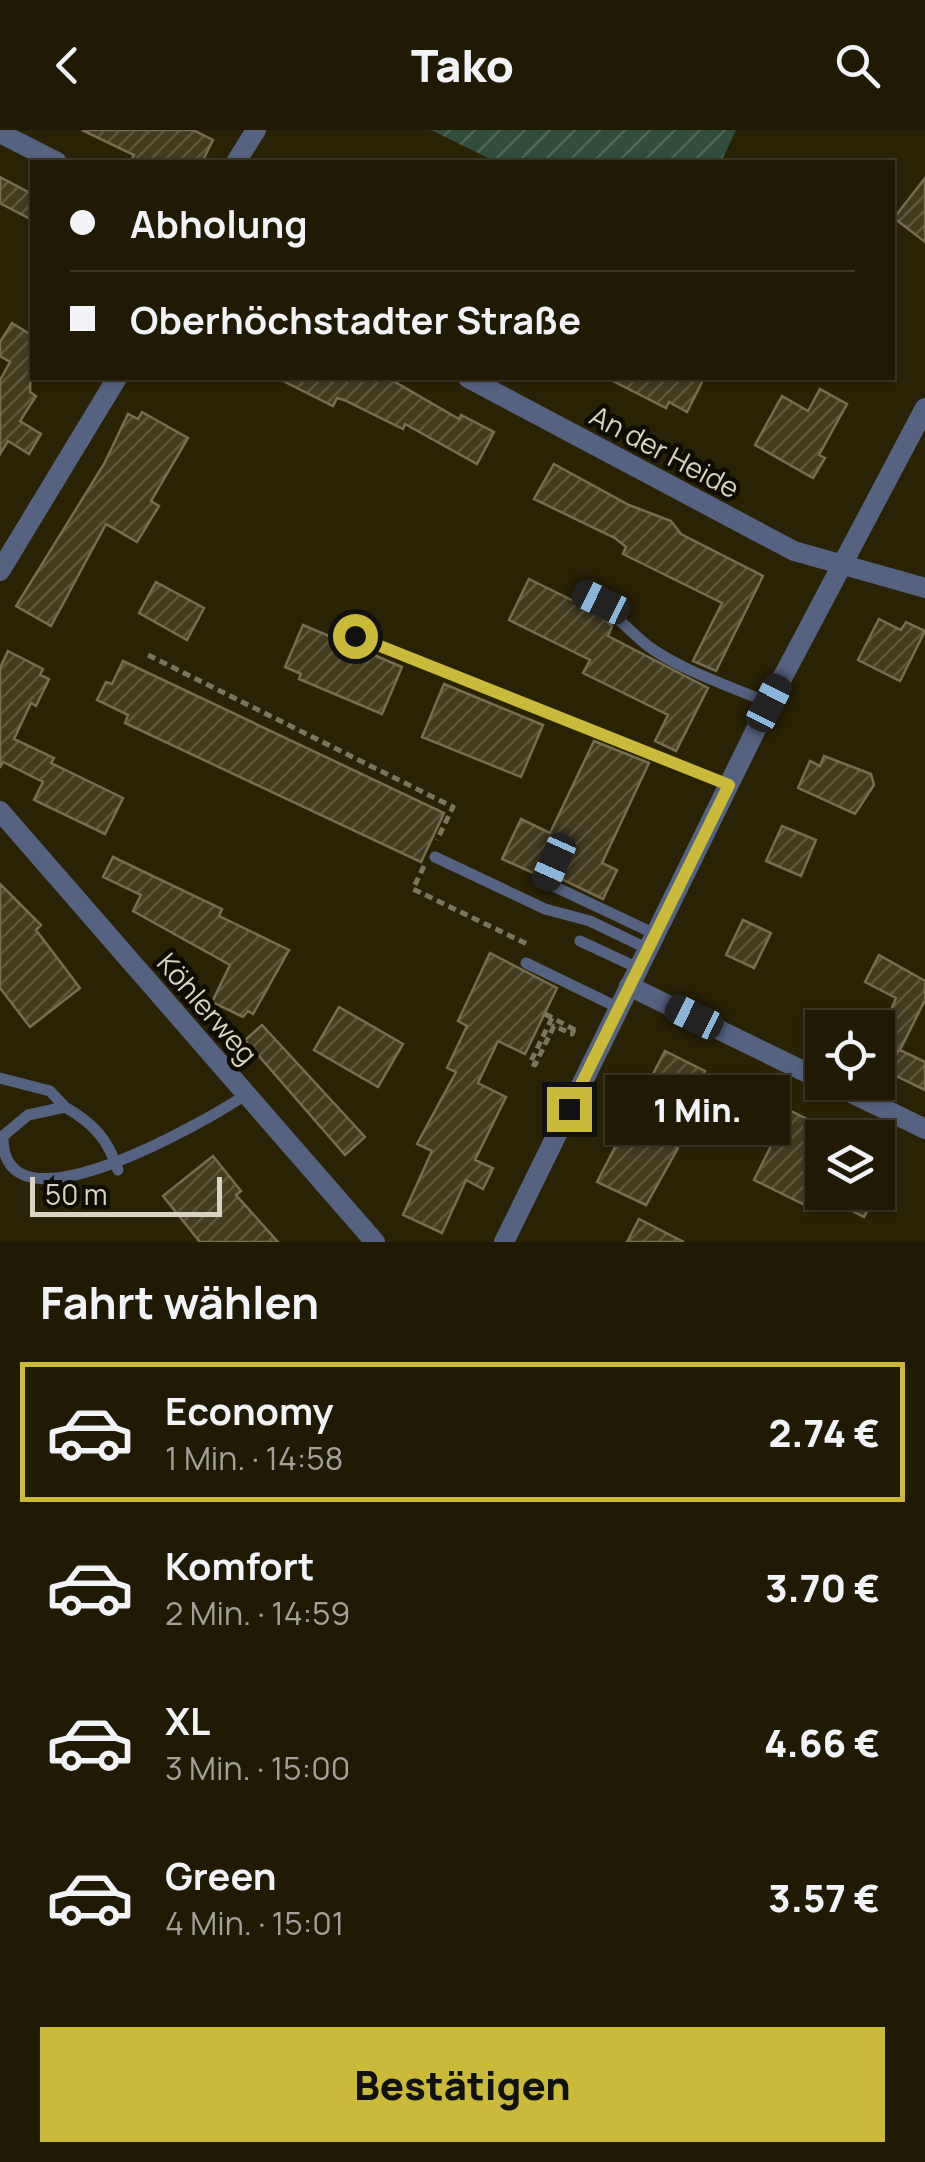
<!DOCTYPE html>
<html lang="de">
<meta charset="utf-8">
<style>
:root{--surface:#201a04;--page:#2d2713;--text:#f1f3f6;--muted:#a2a19a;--line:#3d3826;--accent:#cbba39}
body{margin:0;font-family:Manrope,sans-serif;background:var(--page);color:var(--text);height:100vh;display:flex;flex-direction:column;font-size:38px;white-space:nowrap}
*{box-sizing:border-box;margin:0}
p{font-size:32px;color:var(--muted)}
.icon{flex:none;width:55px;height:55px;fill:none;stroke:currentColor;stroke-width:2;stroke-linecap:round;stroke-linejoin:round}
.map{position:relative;height:1112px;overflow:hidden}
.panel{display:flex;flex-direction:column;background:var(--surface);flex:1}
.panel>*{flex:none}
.hud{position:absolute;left:30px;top:30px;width:865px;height:220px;border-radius:0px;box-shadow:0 2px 8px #0004,0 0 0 2px var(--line);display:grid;align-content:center;height:220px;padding:0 40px;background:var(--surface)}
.controls{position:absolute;left:805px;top:880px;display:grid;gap:20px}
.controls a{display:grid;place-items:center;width:90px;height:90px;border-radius:0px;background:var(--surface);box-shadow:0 2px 8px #0004,0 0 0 2px var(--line);font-size:50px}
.scale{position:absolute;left:30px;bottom:25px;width:192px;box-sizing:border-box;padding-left:10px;border:5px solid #d8d3c3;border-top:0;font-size:28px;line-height:35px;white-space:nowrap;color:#d8d3c3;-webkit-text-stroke:8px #0f0c03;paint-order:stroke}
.end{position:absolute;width:45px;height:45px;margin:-22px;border:12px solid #cbba39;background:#111;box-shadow:0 0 0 5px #111}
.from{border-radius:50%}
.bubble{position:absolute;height:70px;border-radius:0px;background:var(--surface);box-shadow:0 2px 8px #0004,0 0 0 2px var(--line);font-size:32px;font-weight:800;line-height:70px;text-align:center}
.car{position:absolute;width:30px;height:60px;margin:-30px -15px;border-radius:12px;box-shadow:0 0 8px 2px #0007;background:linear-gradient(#222 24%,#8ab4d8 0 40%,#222 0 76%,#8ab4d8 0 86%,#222 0)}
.hud b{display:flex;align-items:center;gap:35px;height:95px;font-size:38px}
.hud b+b{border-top:2px solid var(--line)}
.hud i{width:25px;height:25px;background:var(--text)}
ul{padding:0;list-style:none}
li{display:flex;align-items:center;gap:30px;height:140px;margin:0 20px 15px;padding:0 20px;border:5px solid transparent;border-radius:0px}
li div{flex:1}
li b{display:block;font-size:38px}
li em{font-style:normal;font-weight:800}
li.current{border-color:var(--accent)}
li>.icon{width:90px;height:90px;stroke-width:1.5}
h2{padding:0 40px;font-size:45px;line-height:120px}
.action{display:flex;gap:20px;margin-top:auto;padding:20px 40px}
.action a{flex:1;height:115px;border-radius:0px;background:var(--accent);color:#111;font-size:40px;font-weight:800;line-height:115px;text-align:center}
header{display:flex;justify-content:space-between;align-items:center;height:130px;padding:0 40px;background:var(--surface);font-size:45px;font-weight:800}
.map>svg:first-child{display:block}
</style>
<header><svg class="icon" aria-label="back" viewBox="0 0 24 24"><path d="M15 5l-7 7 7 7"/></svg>Tako<svg class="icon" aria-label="search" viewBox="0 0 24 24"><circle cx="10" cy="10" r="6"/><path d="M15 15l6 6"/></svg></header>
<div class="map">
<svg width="925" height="1112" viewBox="0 0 925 1112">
<defs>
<pattern id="garden-furrows" width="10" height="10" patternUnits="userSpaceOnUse" patternTransform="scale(2.5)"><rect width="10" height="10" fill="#314e3c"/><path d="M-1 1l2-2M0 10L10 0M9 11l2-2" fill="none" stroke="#4e6757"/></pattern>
<pattern id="building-hatch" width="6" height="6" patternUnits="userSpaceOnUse" patternTransform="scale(2.5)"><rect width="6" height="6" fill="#443c1f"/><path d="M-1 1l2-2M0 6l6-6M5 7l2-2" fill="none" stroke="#5e573e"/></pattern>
</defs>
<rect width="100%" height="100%" fill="#2a2205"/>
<path fill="url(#garden-furrows)" d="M 431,0 L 736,0 L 721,32 L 496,32 Z"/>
<path fill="url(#building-hatch)" stroke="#766e4f" stroke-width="2.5" d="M 82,0 L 193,0 L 213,10 L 202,32 L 130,32 L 134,25 Z
M 0,47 L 32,64 L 32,90 L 0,73 Z
M 925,48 L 925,112 L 894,88 Z
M 12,193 L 28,203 L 32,195 L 30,262 L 36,266 L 20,291 L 41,304 L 29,324 L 8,311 L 0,324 L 0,250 L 10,232 L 0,226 L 0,212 Z
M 277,248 L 388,248 L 459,289 L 461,285 L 494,302 L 477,334 L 405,294 L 403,299 L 344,270 L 337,268 L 333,276 Z
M 607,248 L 704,248 L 687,282 L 669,272 L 666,278 Z
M 820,259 L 847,274 L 819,325 L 825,328 L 813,348 L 755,315 L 782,266 L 808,281 Z
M 142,282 L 188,308 L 151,371 L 159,376 L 137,412 L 106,394 L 51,496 L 16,476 L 104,334 L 128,284 L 138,289 Z
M 554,334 L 629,375 L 671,391 L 681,404 L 763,446 L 716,541 L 693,531 L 722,473 L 623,424 L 626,417 L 615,408 L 534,369 Z
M 529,449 L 594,481 L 612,496 L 608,506 L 708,558 L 676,621 L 655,611 L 668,585 L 583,543 L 590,530 L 509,490 Z
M 156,452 L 204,478 L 187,510 L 139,483 Z
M 879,489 L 901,500 L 906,492 L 925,501 L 900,551 L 858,530 Z
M 303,495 L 402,537 L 382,584 L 299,549 L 301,544 L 285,537 Z
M 8,521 L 43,539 L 40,545 L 49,549 L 36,576 L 31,573 L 14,609 L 54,628 L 51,633 L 123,668 L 105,704 L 34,670 L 43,652 L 3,632 L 0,638 L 0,538 Z
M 123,531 L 444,683 L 421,732 L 125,593 L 128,585 L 97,570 L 106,552 L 112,554 Z
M 444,554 L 543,595 L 521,647 L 422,607 Z
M 594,611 L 649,633 L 602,733 L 617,740 L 603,769 L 557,747 L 563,732 L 557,723 L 548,725 L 538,745 L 502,729 L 521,689 L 550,703 Z
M 824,626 L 871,644 L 874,655 L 855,684 L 798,658 L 810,631 L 820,636 Z
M 782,696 L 816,710 L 801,746 L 766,731 Z
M 113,727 L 222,779 L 219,786 L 289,820 L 253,884 L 248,881 L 243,887 L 212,872 L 230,835 L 133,781 L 141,765 L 103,747 Z
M 0,754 L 41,795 L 36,800 L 80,858 L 30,897 L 0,858 Z
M 743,790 L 771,803 L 754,838 L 726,825 Z
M 490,823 L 557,858 L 525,924 L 498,911 L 478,953 L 506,967 L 475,1030 L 493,1038 L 483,1059 L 466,1050 L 442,1103 L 403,1085 L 432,1021 L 417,1014 L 456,942 L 447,938 L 467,896 L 458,891 Z
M 879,825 L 925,851 L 925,870 L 900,920 L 925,932 L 925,960 L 888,942 L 898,921 L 878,911 L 896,868 L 865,852 Z
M 339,877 L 403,914 L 378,957 L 314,920 Z
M 262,895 L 365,1007 L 345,1025 L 245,910 Z
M 665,921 L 705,941 L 670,1014 L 678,1018 L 646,1075 L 597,1052 Z
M 789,980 L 845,1008 L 822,1008 L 819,1062 L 877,1062 L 864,1087 L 818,1063 L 811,1078 L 754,1050 Z
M 213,1026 L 241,1061 L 236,1065 L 278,1112 L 200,1112 L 163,1066 Z
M 639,1089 L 684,1112 L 627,1112 Z"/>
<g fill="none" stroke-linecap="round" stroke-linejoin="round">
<path stroke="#7b755e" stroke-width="5" stroke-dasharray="8 5" stroke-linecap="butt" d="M 148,525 L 453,677 L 437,710
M 424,736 L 413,759 L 529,815
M 545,884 L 577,901
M 552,888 L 530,933 L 535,935 L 554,896 L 572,904 L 574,899"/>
<path stroke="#556281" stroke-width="11" d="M 581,462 C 608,475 624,497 648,516 C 682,541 730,556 769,573
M 355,506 L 729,655
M 435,727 L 545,779 L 590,791 L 648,819
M 554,732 L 545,752 L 655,804
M 580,811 L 638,838
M 526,833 L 619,878
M 0,948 L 50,961 L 65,977
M 118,1040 C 108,1009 93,993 65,977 L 28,985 L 3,1006 C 0,1112 208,990 247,964"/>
<path stroke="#556281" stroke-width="20" d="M 0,3 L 57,32
M 236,32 L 256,0
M 468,248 L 794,421 L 925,458
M 0,441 L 117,248
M 0,681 L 375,1112
M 629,856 L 822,950
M 829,952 L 925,999"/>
<path stroke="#556281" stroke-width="20" d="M 504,1112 L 769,573 L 925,278"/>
</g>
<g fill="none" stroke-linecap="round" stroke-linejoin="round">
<path stroke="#cbba39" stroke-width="12" d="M 355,506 L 729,655 L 569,979"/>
</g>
<g text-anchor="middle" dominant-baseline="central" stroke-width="9" stroke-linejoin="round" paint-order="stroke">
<g font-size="28" fill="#d8d3c3" stroke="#0f0c03">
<text transform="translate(665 321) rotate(28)">An der Heide</text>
<text transform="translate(208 878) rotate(49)">Köhlerweg</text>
</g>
</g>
</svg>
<div class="controls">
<a><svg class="icon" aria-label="locate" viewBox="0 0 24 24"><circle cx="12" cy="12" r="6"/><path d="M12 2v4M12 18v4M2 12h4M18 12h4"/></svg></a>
<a><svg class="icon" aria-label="layers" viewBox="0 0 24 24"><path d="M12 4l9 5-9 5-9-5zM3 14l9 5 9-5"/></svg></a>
</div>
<div class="scale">50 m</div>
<i class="end from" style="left:355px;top:506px"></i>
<i class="end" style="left:569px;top:979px"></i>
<div class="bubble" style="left:605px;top:945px;width:185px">1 Min.</div>
<i class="car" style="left:601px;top:472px;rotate:296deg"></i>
<i class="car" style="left:769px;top:573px;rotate:27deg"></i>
<i class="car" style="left:554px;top:732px;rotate:204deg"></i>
<i class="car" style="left:694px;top:887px;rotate:296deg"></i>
<div class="hud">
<b><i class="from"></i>Abholung</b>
<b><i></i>Oberhöchstadter Straße</b>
</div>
</div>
<section class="panel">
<h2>Fahrt wählen</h2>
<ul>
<li class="current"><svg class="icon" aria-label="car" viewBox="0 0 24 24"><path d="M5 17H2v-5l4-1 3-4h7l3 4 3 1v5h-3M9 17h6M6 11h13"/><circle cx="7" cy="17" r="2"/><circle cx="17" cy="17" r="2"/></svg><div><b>Economy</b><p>1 Min. · 14:58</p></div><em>2.74 €</em></li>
<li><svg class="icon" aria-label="car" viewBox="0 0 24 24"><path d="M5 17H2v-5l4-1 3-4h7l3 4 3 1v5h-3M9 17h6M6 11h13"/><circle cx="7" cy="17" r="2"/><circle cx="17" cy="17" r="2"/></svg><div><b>Komfort</b><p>2 Min. · 14:59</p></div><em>3.70 €</em></li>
<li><svg class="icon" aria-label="car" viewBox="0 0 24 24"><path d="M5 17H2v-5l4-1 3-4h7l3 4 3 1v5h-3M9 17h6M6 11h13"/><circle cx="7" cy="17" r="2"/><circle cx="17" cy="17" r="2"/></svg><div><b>XL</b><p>3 Min. · 15:00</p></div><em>4.66 €</em></li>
<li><svg class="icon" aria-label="car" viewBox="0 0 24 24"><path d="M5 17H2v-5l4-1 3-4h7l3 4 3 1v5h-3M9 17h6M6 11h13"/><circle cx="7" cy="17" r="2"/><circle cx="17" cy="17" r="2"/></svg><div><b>Green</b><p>4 Min. · 15:01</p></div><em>3.57 €</em></li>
</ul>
<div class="action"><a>Bestätigen</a></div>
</section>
